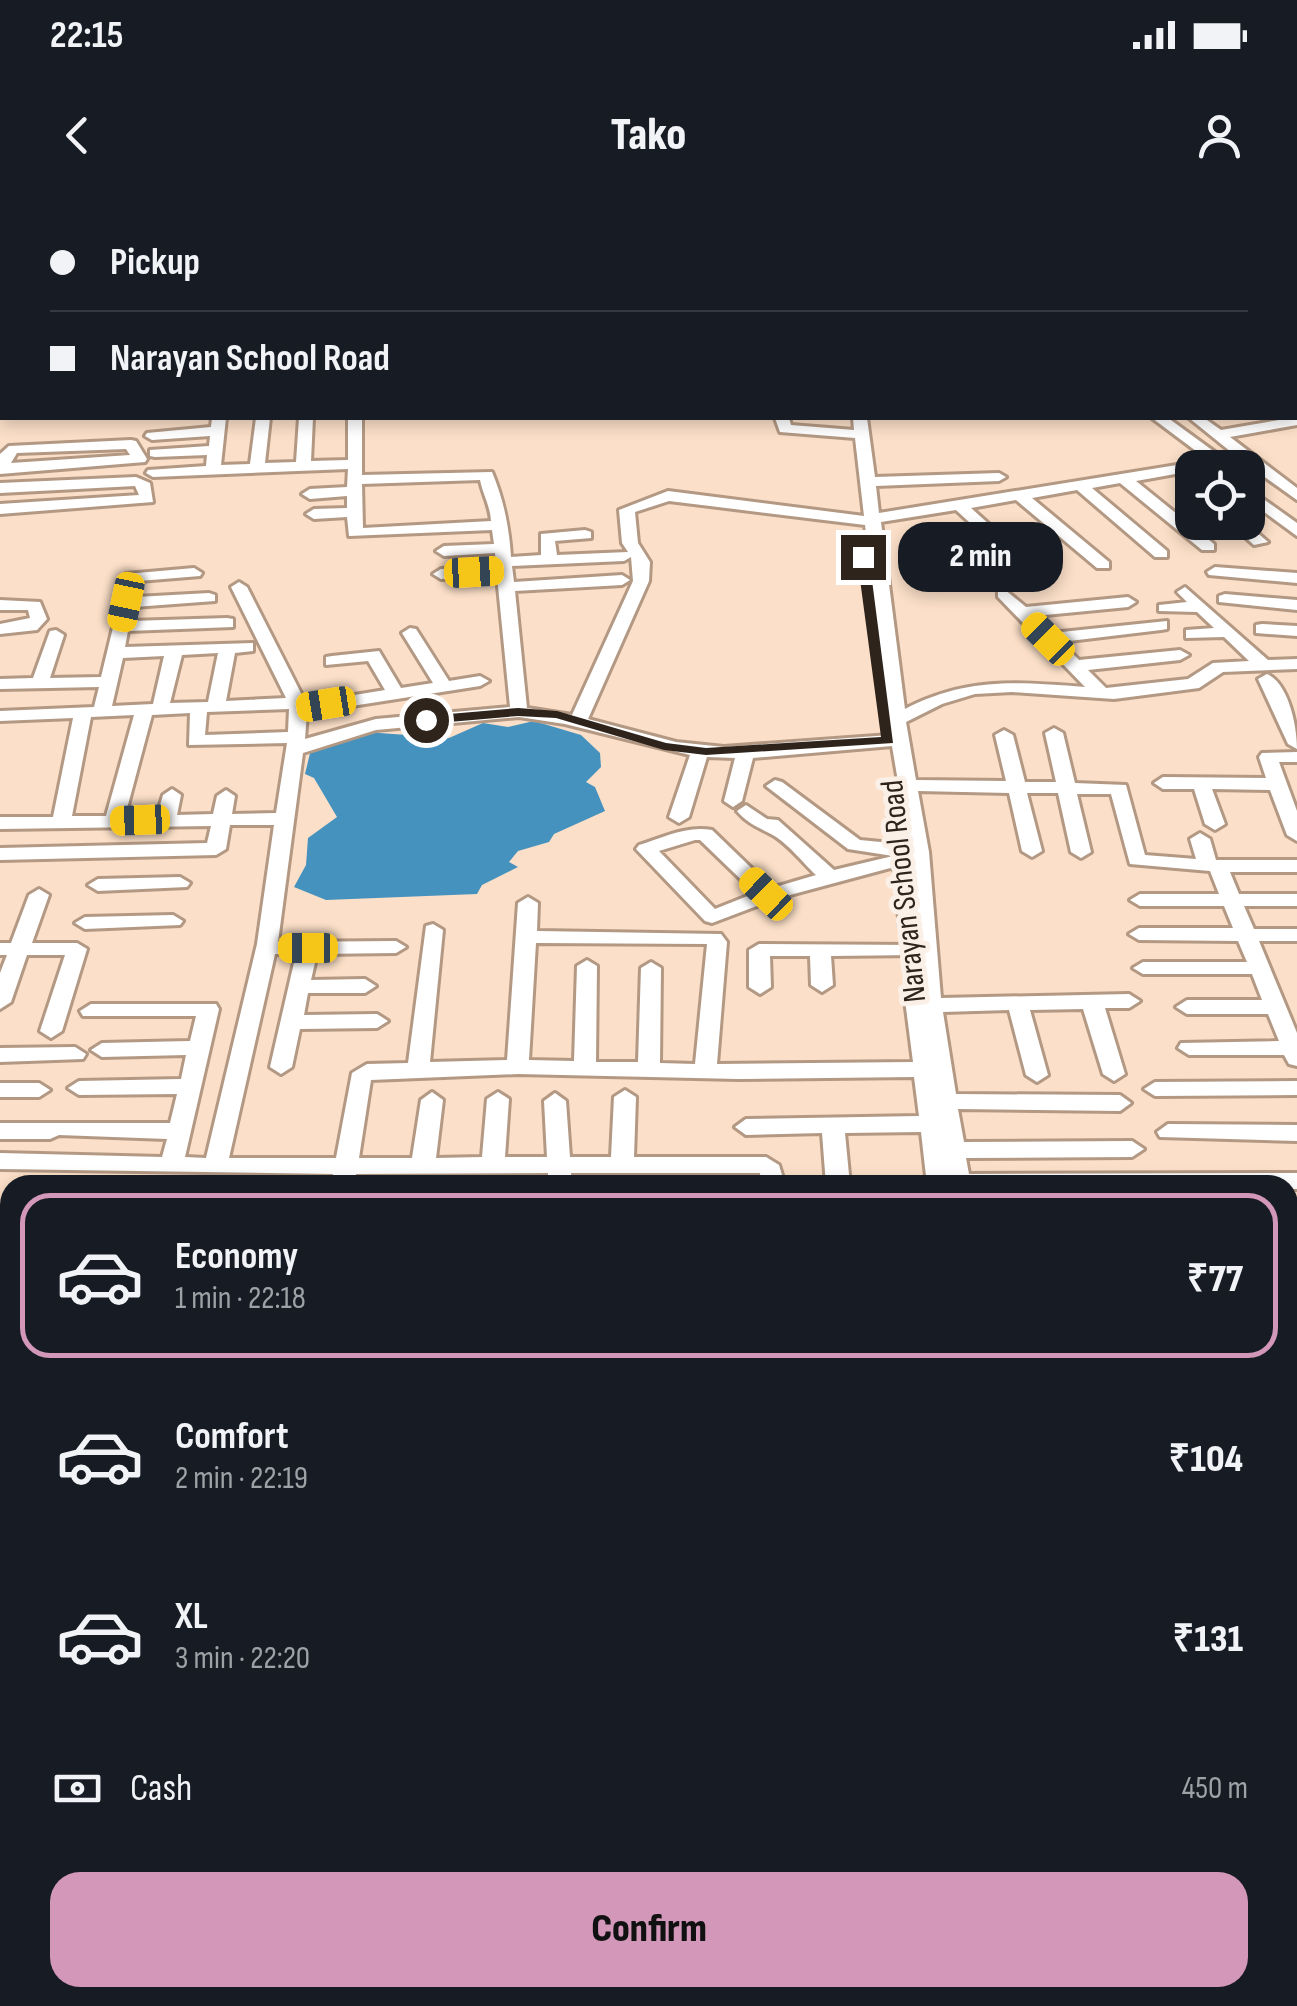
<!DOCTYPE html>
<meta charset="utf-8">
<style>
:root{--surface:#171b24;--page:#20242c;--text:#f1f3f6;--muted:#9ea1a6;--line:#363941;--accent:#d398b9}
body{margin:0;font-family:"Sofia Sans Condensed",sans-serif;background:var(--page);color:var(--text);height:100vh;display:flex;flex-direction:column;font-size:38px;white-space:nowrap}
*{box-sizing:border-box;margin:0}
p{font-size:32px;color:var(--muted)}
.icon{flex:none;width:55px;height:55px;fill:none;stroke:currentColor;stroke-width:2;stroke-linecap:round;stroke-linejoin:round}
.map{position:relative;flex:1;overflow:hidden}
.sheet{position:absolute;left:0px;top:975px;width:1298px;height:832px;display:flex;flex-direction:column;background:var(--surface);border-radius:30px 30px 0 0;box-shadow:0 5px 15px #0003}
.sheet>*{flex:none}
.hud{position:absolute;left:0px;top:0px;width:1298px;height:220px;box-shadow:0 5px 15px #0003;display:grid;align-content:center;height:220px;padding:0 50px;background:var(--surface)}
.controls{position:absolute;left:1175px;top:250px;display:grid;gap:20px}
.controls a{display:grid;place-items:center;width:90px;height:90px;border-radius:20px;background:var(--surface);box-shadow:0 5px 15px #0003;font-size:50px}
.end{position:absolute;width:45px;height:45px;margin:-22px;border:12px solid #2f241c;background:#fff;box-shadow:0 0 0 5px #fff}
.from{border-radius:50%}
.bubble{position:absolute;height:70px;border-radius:30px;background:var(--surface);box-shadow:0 5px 15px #0003;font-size:32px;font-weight:800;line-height:70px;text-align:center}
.car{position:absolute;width:30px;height:60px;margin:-30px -15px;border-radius:12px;box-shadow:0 0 8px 2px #0007;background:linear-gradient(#f5c518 24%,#345 0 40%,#f5c518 0 76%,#345 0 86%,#f5c518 0)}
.hud b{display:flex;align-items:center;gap:35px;height:95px;font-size:38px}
.hud b+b{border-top:2px solid var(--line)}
.hud i{width:25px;height:25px;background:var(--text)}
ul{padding:18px 0 0;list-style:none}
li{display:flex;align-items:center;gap:30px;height:165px;margin:0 20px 15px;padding:0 30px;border:5px solid transparent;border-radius:30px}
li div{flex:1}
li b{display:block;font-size:38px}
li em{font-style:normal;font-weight:800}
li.current{border-color:var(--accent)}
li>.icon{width:90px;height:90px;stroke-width:1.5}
.pay{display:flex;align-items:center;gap:25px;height:110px;padding:0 50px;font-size:38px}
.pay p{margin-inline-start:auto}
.button{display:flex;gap:20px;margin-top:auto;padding:20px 50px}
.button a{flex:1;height:115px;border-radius:30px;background:var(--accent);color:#111;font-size:40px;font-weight:800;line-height:115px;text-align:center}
.status{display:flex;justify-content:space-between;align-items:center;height:70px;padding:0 50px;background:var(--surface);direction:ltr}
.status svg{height:28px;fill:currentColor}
header{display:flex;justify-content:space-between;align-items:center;height:130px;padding:0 50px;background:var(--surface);font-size:45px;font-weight:800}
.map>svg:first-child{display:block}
</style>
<div class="status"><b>22:15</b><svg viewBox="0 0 49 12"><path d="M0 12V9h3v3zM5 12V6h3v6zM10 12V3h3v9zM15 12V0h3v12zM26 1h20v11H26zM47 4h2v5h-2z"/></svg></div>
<header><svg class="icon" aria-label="back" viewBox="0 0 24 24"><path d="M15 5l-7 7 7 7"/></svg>Tako<svg class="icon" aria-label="person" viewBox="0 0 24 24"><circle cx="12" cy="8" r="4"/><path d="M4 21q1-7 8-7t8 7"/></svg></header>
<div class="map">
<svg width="1297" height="1806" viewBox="0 0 1297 1806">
<rect width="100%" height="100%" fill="#fbdfc8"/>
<path fill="#4592be" d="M 534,521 L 581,535 L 600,553 L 601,567 L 586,582 L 595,587 L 605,611 L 554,634 L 549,642 L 518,651 L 509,662 L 518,667 L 482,685 L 477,694 L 326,700 L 294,687 L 306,665 L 308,638 L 337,617 L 314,578 L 305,574 L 312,545 L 365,532 L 407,535 L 416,539 L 449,538 L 483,523 L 508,527 Z"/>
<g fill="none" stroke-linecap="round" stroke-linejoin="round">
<path stroke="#4592be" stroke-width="2.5" d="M 848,0 L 854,2"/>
<g stroke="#b39984" stroke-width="6">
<path id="minor" d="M 0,66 L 2,66 L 2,74 L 0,74 Z
M 0,131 L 2,131 L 2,139 L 0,139 Z
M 1297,217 L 1297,225 L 1230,237 L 1297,288 L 1297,300 L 1245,263 L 1192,268 L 1192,271 L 1136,281 L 1214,344 L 1214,350 L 1202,350 L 1120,283 L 1092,288 L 1167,351 L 1167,357 L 1155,357 L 1077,290 L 1032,298 L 1109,362 L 1109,368 L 1097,368 L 1016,300 L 971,308 L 1042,372 L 1042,378 L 1030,378 L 956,310 L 881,322 L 905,509 C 967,477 1017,482 1085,487 L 998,397 L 998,391 L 1004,389 L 1026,407 L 1128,397 L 1136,402 L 1128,407 L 1035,416 L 1052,433 L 1167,421 L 1167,429 L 1161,430 L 1061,442 L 1079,460 L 1180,450 L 1189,455 L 1180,460 L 1088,470 L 1106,488 L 1188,479 L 1213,463 L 1249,461 L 1224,437 L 1186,438 L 1186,430 L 1214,428 L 1197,412 L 1159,411 L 1159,405 L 1187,402 L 1177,392 L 1185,387 L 1268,460 L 1297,459 L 1297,469 L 1223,472 L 1199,488 L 1114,499 L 1012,492 L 975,494 L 942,504 L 906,522 L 916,580 L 1006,581 L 995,535 L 1004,530 L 1013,535 L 1025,582 L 1056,582 L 1045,533 L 1054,528 L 1063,533 L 1075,583 L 1126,585 L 1145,655 L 1196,659 L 1190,639 L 1200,633 L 1210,639 L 1216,660 L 1297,660 L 1297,672 L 1230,672 L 1239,694 L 1297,694 L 1297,706 L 1244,706 L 1254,729 L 1297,729 L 1297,741 L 1259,741 L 1297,833 L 1297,866 L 1289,864 L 1284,855 L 1189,855 L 1178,848 L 1181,843 L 1279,841 L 1268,814 L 1187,814 L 1176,807 L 1187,800 L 1262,800 L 1252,774 L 1143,774 L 1133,768 L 1143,762 L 1247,762 L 1238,741 L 1139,740 L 1129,734 L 1139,728 L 1233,728 L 1224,706 L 1140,706 L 1130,700 L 1140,694 L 1219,694 L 1210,671 L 1130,664 L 1111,594 L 1077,594 L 1091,652 L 1081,658 L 1071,652 L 1058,593 L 1027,593 L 1042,651 L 1032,657 L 1022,651 L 1009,593 L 918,591 L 929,652 L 941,798 L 1129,794 L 1140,801 L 1129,808 L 1105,808 L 1125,874 L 1114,881 L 1103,874 L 1083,809 L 1030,810 L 1048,875 L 1037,882 L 1026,875 L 1009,810 L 943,812 L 956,894 L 1120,895 L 1131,903 L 1120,911 L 958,909 L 964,942 L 1132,941 L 1144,949 L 1132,957 L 966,958 L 969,974 L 1297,973 L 1297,989 L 1288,989 L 1288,985 L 927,985 L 921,932 L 845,933 L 850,985 L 826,985 L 822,933 L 746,935 L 735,927 L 746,919 L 919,916 L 914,877 L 739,879 L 518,874 L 371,880 L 359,958 L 412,958 L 421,900 L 432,892 L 443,900 L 436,958 L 482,957 L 487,899 L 498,892 L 509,899 L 505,957 L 547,957 L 544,901 L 555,893 L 566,901 L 570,957 L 611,957 L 614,897 L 625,890 L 636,897 L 634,957 L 766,957 L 779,965 L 785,985 L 761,985 L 760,973 L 571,973 L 572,985 L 548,985 L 548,973 L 356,974 L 355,985 L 331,985 L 333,974 L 0,969 L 0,953 L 162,957 L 167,939 L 59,935 L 50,939 L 0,939 L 0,923 L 170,923 L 177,894 L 79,895 L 68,888 L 79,881 L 181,879 L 186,855 L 102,857 L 91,850 L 102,843 L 190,841 L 196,816 L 83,816 L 80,811 L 91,804 L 216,804 L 219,809 L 185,957 L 206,958 L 257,744 L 274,625 L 230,625 L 226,649 L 216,655 L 0,660 L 0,648 L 207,643 L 211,626 L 0,629 L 0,617 L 53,617 L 73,518 L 0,521 L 0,511 L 94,507 L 99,487 L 0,489 L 0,479 L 33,478 L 50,431 L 56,430 L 64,435 L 50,478 L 101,477 L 126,374 L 194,368 L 202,373 L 200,376 L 139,381 L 136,397 L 209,393 L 215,395 L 215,401 L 134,407 L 131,421 L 227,418 L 233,419 L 233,427 L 128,431 L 125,447 L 253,443 L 253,451 L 235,453 L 226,501 L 286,498 L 231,387 L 239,382 L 247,387 L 306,503 L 385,490 L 368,461 L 326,465 L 326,457 L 332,456 L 379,451 L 401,488 L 433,483 L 402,433 L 410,428 L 416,429 L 449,481 L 480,476 L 489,481 L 480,486 L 307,513 L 305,539 L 376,519 L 510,507 L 497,376 L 441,379 L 433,374 L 441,369 L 496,367 L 495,353 L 444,356 L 436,351 L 444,346 L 494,344 L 492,330 L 349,336 L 347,317 L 314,319 L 306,314 L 314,309 L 347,308 L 347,296 L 310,299 L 302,294 L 310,289 L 347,287 L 348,269 L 153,277 L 146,273 L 148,270 L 206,266 L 207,255 L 155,257 L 150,256 L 150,250 L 209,246 L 210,236 L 152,240 L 145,236 L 147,233 L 211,227 L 212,218 L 226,218 L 221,265 L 250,264 L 256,218 L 270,218 L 265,263 L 296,262 L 299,218 L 313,218 L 311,261 L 348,260 L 348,218 L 362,218 L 362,275 L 492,272 C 504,301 509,326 511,357 L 541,355 L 541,334 L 585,330 L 591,332 L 591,338 L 555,341 L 557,355 L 628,352 L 622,343 L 619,310 L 668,291 L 864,316 L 855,238 L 780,232 L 775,218 L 789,218 L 791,225 L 854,230 L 853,218 L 867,218 L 875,277 L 999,273 L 1006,277 L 999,281 L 876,286 L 879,313 L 1208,260 L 1152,218 L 1168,218 L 1223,258 L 1236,256 L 1189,218 L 1204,218 L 1221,230 ZM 480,280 C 483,295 490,305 491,321 L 363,328 L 362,284 ZM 669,301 L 865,325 L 890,535 L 724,547 L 676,542 L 588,519 L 649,381 L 650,362 L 638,343 L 635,312 ZM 631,357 L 633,381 L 572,515 L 527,508 L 515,391 L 622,385 L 630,380 L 622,375 L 514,382 L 512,366 L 624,361 ZM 218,453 L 208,502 L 170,503 L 182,455 ZM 164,456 L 153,504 L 112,506 L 123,458 ZM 289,509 L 288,532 L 205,535 L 207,512 ZM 190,513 L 189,545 L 287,543 L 276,613 L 232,614 L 235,596 L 226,590 L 217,596 L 213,614 L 177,615 L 181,595 L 172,589 L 163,595 L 157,615 L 125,616 L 152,515 ZM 134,515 L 106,616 L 72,616 L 91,517 ZM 519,517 L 565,524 L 690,555 L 669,617 L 679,623 L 689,617 L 707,557 L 735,558 L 724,601 L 733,607 L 742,601 L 753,558 L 892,546 L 903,611 L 891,612 L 888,616 L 891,643 L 860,640 L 782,582 L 775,580 L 766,586 L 848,649 L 893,656 L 834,670 L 778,620 L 767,619 L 746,605 L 737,611 C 748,624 758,627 771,634 C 787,642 803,663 816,675 L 772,688 L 712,630 C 687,625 662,638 639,645 L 636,649 L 705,721 L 712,723 L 775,699 L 894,667 L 900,728 L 903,732 L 915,733 L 916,745 L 759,744 L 749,750 L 749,787 L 760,794 L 771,787 L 770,756 L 810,756 L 811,785 L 822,792 L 833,785 L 831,756 L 917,755 L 920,794 L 908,795 L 905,800 L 913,862 L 717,864 L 727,742 L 721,734 L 537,731 L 538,703 L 528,697 L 518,703 L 507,860 L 430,862 L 443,730 L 433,724 L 426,726 L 408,863 L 367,864 L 352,873 L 336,958 L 229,958 L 275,754 L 296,754 L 270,867 L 281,874 L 292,867 L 300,829 L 377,828 L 388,821 L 377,814 L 304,815 L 308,793 L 365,793 L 376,786 L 365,779 L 311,780 L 317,754 L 396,753 L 406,747 L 396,741 L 278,742 L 303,553 L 376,530 ZM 695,640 L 700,640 L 755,693 L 715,709 L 659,651 ZM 536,743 L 707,744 L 695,864 L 660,863 L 661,768 L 651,762 L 641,768 L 638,862 L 596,862 L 597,766 L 587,760 L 577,766 L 574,861 L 529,860 Z
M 131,240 L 136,241 L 147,259 L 145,262 L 0,274 L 0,254 L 9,246 ZM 126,249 L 130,255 L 11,263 L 17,253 Z
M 136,277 L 150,283 L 153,302 L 0,314 L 0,304 L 139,295 L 135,286 L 0,293 L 0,283 Z
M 1248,288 L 1297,323 L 1297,336 L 1248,300 Z
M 1228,322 L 1245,322 L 1268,342 L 1254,345 Z
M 1215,367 L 1297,373 L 1297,383 L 1209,375 L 1207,372 Z
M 1225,394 L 1297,400 L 1297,410 L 1219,402 L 1219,396 Z
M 0,400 L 40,402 L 47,419 L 37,430 L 0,434 L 0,424 L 30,418 L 28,410 L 0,410 Z
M 1262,424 L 1297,426 L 1297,436 L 1256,433 L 1256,425 Z
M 1267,474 C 1289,484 1297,527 1297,549 L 1288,544 L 1258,479 Z
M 1297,552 L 1297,562 L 1279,562 L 1297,611 L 1297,641 L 1287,635 L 1270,590 L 1212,589 L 1225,624 L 1215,630 L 1205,624 L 1194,589 L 1163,589 L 1154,583 L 1163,577 L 1266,578 L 1259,557 L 1262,553 Z
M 180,677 L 190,683 L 187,687 L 98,691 L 88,685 L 98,679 Z
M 39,689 L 49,695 L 32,743 L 77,743 L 87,749 L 62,831 L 51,838 L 40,831 L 65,755 L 27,755 L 11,802 L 0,809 L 0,773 L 7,755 L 0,755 L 0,743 L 11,743 L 29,695 Z
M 173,715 L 183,721 L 180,725 L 85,729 L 75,723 L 85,717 Z
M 75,847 L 86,854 L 83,859 L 0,862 L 0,848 Z
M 1297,881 L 1297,895 L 1155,896 L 1144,889 L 1155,882 Z
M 0,883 L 39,883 L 50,890 L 39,897 L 0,897 Z
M 1168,924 L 1297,925 L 1297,941 L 1160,937 L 1157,932 Z
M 1288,1007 L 1297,1010 L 1297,1043 L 1288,1038 Z
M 0,1030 L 10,1030 L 10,1048 L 0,1048 Z
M 1297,1066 L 1297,1084 L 1288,1085 L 1288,1067 Z
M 10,1115 L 10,1158 L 0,1163 L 0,1119 Z
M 1297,1119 L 1297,1137 L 1288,1138 L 1288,1120 Z
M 1291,1165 L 1297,1165 L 1297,1185 L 1288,1184 L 1288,1166 Z
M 10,1294 L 10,1351 L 0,1355 L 0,1298 Z
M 1288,1384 L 1297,1387 L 1297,1439 L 1288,1436 Z
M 0,1397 L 10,1397 L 10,1421 L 0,1421 Z
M 1288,1449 L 1297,1449 L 1297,1475 L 1288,1475 Z
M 0,1469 L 10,1469 L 10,1495 L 0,1495 Z
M 1297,1739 L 1297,1771 L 1288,1772 L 1288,1740 Z
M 182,1798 L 216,1798 L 213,1806 L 179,1806 Z
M 1036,1798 L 1100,1798 L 1102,1806 L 1037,1806 Z"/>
</g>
<g stroke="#fff" stroke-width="5">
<path id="major" d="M 0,1707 L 10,1711 L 10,1753 L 0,1749 Z
M 0,1756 L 10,1760 L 10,1798 L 84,1798 L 87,1806 L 27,1806 L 24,1798 L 10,1804 L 0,1800 Z
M 132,1798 L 192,1798 L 195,1806 L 135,1806 Z"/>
</g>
<g stroke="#fff" stroke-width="5">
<path id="highway" d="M 671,0 L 700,0 L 701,2 L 673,2 Z
M 708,0 L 738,0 L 739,2 L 710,2 Z
M 1295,133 L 1297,133 L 1297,145 L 1295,145 Z"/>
</g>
<use href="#minor" fill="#fff" fill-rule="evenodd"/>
<use href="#major" fill="#fac5a9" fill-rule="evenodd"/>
<use href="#highway" fill="#f69e6f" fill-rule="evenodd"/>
</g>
<path fill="#2f241c" d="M 863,354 L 869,357 L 893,543 L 706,555 L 664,550 L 556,518 L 518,516 L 426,524 L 420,520 L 426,516 L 518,508 L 557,511 L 666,543 L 706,548 L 881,537 L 857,357 Z"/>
<g text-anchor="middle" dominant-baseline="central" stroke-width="10" stroke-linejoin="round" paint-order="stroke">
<g font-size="32" fill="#2f241c" stroke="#fbf0e7">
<text transform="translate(904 691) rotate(-96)">Narayan School Road</text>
</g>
</g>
</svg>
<div class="controls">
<a><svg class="icon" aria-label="locate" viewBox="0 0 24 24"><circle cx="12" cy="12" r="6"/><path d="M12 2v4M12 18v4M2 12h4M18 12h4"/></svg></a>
</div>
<i class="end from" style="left:426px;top:520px"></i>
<i class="end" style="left:863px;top:357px"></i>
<div class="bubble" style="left:898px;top:322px;width:165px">2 min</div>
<i class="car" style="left:474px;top:372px;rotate:87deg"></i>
<i class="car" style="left:126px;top:402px;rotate:192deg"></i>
<i class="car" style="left:1048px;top:439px;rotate:315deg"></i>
<i class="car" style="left:326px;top:504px;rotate:261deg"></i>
<i class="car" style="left:140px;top:620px;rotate:268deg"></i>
<i class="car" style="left:766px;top:694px;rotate:314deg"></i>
<i class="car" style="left:308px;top:748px;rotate:270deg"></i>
<div class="hud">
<b><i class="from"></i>Pickup</b>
<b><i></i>Narayan School Road</b>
</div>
<section class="sheet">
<ul>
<li class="current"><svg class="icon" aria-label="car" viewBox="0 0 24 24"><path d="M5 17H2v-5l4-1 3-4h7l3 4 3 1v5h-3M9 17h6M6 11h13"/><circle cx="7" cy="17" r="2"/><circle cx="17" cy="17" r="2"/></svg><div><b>Economy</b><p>1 min · 22:18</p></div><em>₹77</em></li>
<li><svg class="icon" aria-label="car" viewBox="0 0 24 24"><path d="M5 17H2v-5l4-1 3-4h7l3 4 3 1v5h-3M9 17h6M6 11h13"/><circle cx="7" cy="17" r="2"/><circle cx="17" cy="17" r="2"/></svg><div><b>Comfort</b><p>2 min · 22:19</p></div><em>₹104</em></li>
<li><svg class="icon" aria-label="car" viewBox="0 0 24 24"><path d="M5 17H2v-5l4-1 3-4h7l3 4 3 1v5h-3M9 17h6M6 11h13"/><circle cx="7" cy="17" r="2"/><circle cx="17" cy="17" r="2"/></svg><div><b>XL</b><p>3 min · 22:20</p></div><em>₹131</em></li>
</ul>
<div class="pay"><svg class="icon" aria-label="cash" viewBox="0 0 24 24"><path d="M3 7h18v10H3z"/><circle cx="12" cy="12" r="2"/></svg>Cash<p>450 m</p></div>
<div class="button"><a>Confirm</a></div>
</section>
</div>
